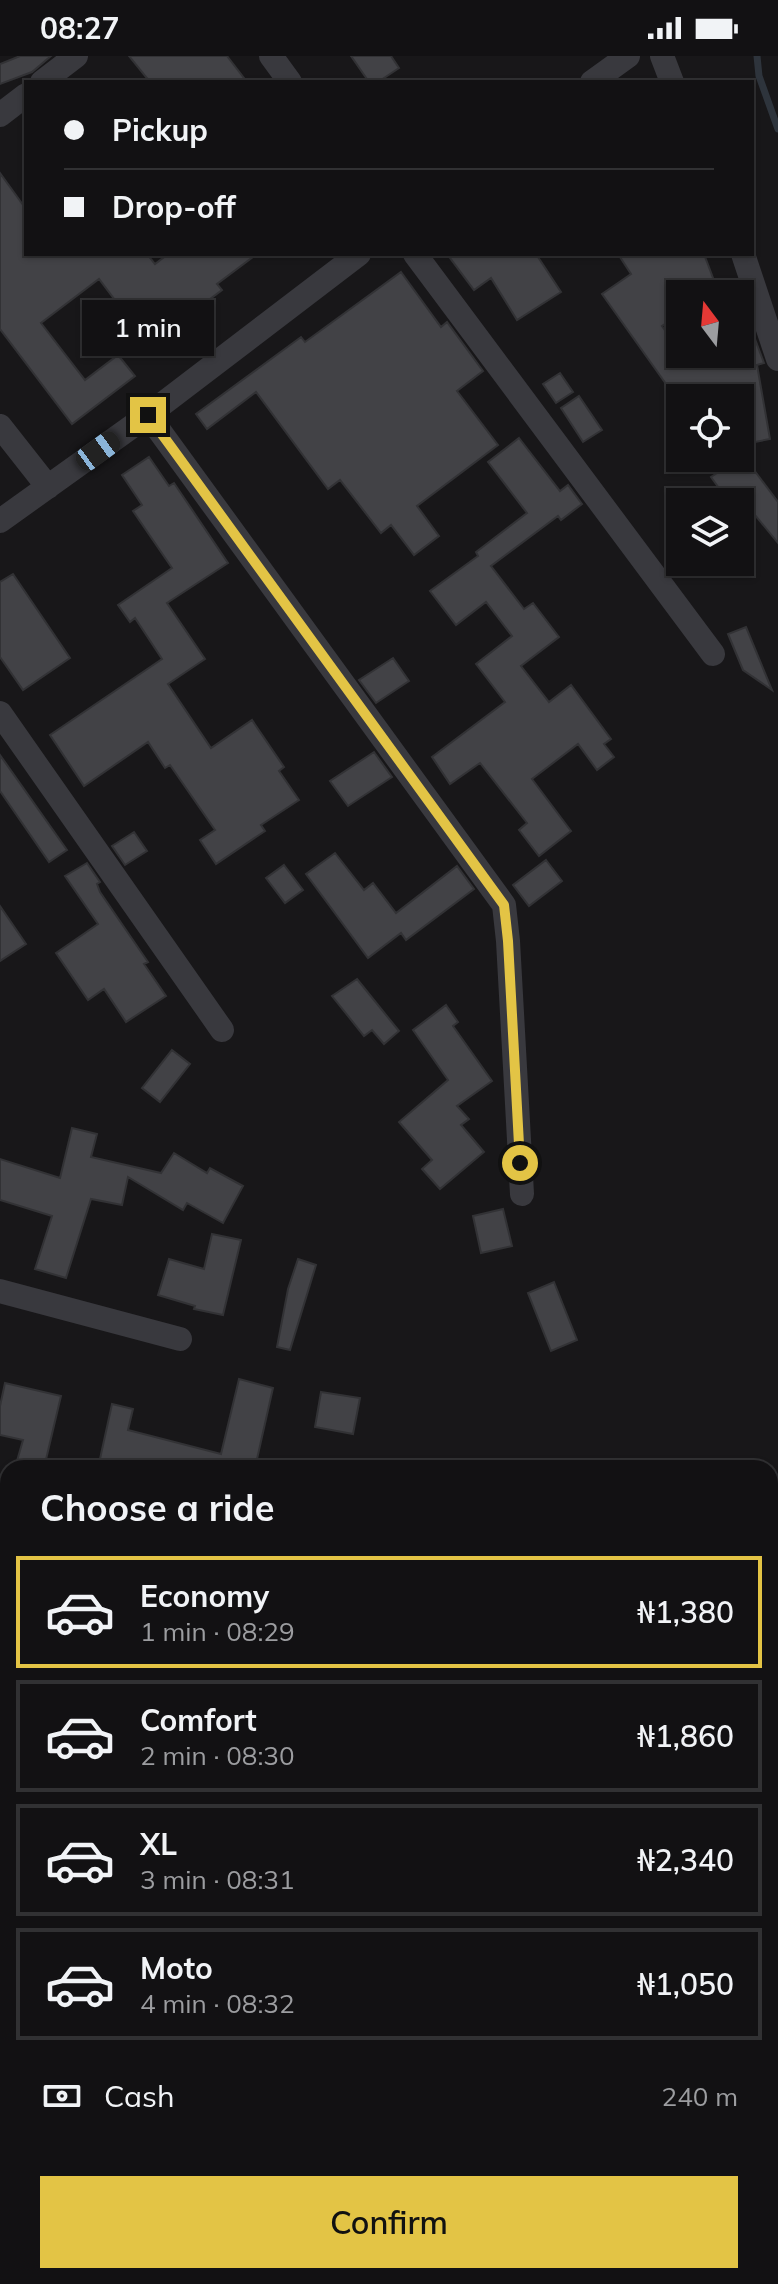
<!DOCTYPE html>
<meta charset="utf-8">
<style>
:root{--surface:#121113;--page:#1b1a1c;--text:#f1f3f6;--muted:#9c9da0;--line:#313133;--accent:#e3c445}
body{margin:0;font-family:Mulish,sans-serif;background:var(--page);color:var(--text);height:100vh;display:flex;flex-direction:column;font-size:30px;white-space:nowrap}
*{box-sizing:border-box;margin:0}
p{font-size:26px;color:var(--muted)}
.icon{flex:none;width:44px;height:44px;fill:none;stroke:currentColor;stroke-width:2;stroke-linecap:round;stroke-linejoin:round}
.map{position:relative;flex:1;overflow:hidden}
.drawer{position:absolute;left:0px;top:1404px;width:778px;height:824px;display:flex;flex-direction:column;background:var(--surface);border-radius:24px 24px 0 0;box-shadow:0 2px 6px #0004,0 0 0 2px var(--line)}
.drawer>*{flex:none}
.hud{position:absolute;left:24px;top:24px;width:730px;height:176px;border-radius:0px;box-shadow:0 2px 6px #0004,0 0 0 2px var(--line);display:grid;align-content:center;height:176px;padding:0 40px;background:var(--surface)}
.needle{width:52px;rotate:344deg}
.tools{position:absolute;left:666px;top:224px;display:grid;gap:16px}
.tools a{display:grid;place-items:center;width:88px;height:88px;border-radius:0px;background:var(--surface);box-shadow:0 2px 6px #0004,0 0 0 2px var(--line);font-size:40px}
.end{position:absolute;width:36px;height:36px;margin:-18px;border:10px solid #e3c445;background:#111;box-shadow:0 0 0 4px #111}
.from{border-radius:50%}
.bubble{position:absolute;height:56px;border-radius:0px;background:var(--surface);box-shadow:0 2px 6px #0004,0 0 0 2px var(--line);font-size:26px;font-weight:600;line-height:56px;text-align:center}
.car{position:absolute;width:24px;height:48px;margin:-24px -12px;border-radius:10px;box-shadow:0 0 6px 2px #0007;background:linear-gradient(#222 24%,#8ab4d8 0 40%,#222 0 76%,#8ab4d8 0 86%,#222 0)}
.hud b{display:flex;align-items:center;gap:28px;height:76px;font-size:30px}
.hud b+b{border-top:2px solid var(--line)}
.hud i{width:20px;height:20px;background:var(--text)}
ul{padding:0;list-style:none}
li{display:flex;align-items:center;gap:24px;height:112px;margin:0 16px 12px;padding:0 24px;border:4px solid var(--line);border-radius:0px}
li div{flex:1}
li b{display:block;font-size:30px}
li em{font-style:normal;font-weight:600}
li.selected{border-color:var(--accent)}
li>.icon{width:72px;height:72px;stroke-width:1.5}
h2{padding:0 40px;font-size:36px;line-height:96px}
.pay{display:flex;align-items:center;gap:20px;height:88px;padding:0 40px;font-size:30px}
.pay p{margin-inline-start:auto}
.primary-button{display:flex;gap:16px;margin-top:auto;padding:16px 40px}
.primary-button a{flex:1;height:92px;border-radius:0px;background:var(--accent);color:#111;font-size:32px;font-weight:600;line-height:92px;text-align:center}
.status{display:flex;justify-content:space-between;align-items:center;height:56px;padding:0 40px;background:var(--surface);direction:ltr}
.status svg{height:22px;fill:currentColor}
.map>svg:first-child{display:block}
</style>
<div class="status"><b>08:27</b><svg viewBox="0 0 49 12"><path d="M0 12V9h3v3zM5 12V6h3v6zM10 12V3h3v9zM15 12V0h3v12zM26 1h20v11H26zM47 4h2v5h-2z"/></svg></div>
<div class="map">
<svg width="778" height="2228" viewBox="0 0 778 2228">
<rect width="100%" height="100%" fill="#181719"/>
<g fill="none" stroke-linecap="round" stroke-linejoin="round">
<path stroke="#2e343c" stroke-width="7" d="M 757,0 L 759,20 L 778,73"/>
</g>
<path fill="#424246" stroke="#323235" stroke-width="2" d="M 20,0 L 51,0 L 32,16 L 0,28 L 0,8 Z
M 129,0 L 227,0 L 247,26 L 150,26 Z
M 351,0 L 391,0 L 399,12 L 378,26 L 369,26 Z
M 0,117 L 26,153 L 26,198 L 147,198 L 155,208 L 168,198 L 257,198 L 217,228 L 222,234 L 170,273 L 151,248 L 130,264 L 99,223 L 41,267 L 85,324 L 118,299 L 135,320 L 72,368 L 0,273 Z
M 447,198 L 536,198 L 561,236 L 517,264 L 491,222 L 474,234 Z
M 618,198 L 704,198 L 719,238 L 680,238 L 680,258 L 662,270 L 688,307 L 703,298 L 740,298 L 740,273 L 750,272 L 752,284 L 755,283 L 764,307 L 757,309 L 770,383 L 740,389 L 740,342 L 676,342 L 602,238 L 631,218 Z
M 401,216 L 441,271 L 447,266 L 483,315 L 457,335 L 498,389 L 417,450 L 439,480 L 414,499 L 391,469 L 381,477 L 340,424 L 328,433 L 256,336 L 207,373 L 196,358 L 301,281 L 305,286 Z
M 560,317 L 573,336 L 556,347 L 543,328 Z
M 579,340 L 602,374 L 583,386 L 561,352 Z
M 519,382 L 560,435 L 568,429 L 582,448 L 561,464 L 558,460 L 491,510 L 524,553 L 533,547 L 559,581 L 521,610 L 549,646 L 571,629 L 611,683 L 604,688 L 614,701 L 597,714 L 578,688 L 532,723 L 571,775 L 539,800 L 519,774 L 527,767 L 480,707 L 450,728 L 432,701 L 505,646 L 476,608 L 512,580 L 486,546 L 456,569 L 430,535 L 478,500 L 476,496 L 527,457 L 488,406 Z
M 742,398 L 778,446 L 778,487 L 755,459 L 740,470 L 740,446 L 729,446 L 711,421 L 740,402 Z
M 149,401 L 169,430 L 174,427 L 228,507 L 167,547 L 205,603 L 168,628 L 211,692 L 252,664 L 284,711 L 279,715 L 299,744 L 261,769 L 265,775 L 216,808 L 200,784 L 215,774 L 170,709 L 165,712 L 148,686 L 84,730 L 50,679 L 162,603 L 135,562 L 130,566 L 118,549 L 172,512 L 133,455 L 142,449 L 122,419 Z
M 13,518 L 70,602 L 23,634 L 0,601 L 0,526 Z
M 746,571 L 772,634 L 743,614 L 728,578 Z
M 393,602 L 409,625 L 376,647 L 359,624 Z
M 374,696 L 392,721 L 348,750 L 330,725 Z
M 0,699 L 67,794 L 49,806 L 0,735 Z
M 134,776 L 147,795 L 125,809 L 112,790 Z
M 335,797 L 364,834 L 373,827 L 396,857 L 457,810 L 474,833 L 406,884 L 401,877 L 368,902 L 306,818 Z
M 546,804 L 562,825 L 529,850 L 513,829 Z
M 87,807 L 100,826 L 97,828 L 100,836 L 148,906 L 144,908 L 166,940 L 126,966 L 104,933 L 88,944 L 56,897 L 98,868 L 65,820 Z
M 284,809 L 303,834 L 285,847 L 266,822 Z
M 0,850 L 26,888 L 0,905 Z
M 357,923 L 399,975 L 384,988 L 372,974 L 364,980 L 332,940 Z
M 446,949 L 458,966 L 453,970 L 492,1025 L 457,1050 L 469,1063 L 461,1069 L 484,1096 L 440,1133 L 422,1113 L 432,1104 L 399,1066 L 448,1024 L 413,974 Z
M 172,994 L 190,1008 L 160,1046 L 142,1032 Z
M 72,1072 L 97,1078 L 91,1101 L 161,1117 L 174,1097 L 207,1117 L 210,1112 L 243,1130 L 223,1167 L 187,1147 L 183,1154 L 128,1121 L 122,1149 L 91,1143 L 66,1222 L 35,1213 L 52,1160 L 0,1144 L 0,1103 L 60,1122 Z
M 503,1153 L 512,1190 L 481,1197 L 473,1160 Z
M 212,1178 L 241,1184 L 223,1259 L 194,1253 L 195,1250 L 158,1239 L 169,1203 L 204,1213 Z
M 298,1203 L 316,1209 L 290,1294 L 277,1291 L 288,1233 Z
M 554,1226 L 577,1284 L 551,1295 L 528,1237 Z
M 239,1323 L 273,1332 L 255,1412 L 98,1412 L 112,1348 L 133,1353 L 128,1374 L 221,1398 Z
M 5,1327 L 61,1340 L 44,1412 L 15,1412 L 23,1384 L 0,1379 L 0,1350 Z
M 321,1336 L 360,1342 L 353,1378 L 315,1371 Z"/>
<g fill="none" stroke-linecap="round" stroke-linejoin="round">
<path stroke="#39393e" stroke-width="24" d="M 271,0 L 290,26
M 662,0 L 672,26
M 42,26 L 76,0
M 592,26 L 628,0
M 0,59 L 26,39
M 415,198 L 713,598
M 743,198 L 778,303
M 148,359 L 504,849 L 508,885 L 522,1138
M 0,370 L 48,431
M 0,465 L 148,359 L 359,198
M 0,657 L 222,974
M 0,1235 L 180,1283
M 0,2196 L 8,2191
M 420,2220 L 424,2228"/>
</g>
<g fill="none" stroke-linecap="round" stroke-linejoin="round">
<path stroke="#e3c445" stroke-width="10" d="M 148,359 L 504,849 L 508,885 L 520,1107"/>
</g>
</svg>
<div class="tools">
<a><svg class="needle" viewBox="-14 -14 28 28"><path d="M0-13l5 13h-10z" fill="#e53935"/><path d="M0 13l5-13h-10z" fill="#9c9da0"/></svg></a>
<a><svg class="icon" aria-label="locate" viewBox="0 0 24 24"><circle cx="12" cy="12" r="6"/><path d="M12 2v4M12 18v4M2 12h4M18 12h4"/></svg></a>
<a><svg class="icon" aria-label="layers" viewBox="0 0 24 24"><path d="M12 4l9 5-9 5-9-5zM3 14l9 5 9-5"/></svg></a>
</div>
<i class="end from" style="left:520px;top:1107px"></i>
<i class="end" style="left:148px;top:359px"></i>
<div class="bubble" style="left:82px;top:244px;width:132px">1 min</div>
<i class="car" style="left:98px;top:395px;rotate:54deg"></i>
<div class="hud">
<b><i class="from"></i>Pickup</b>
<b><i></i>Drop-off</b>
</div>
<section class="drawer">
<h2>Choose a ride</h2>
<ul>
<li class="selected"><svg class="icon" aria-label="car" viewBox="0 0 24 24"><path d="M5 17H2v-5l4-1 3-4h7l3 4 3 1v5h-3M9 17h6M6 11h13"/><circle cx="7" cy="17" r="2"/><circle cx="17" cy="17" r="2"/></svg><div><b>Economy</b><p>1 min · 08:29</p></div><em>₦1,380</em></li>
<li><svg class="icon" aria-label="car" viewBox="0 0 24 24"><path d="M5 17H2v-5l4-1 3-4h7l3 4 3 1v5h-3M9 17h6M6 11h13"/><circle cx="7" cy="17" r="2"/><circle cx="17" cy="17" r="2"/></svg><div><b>Comfort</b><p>2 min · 08:30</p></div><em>₦1,860</em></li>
<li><svg class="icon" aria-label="car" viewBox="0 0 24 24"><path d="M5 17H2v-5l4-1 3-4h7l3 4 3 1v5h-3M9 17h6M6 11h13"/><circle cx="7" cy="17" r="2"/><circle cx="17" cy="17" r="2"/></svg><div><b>XL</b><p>3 min · 08:31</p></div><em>₦2,340</em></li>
<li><svg class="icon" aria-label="car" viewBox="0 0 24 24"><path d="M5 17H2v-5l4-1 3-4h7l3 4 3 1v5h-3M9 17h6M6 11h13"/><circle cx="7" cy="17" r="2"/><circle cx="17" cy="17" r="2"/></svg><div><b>Moto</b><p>4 min · 08:32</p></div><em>₦1,050</em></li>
</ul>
<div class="pay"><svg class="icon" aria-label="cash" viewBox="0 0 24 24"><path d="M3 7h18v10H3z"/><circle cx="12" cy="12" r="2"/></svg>Cash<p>240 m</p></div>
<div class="primary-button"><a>Confirm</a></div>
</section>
</div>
